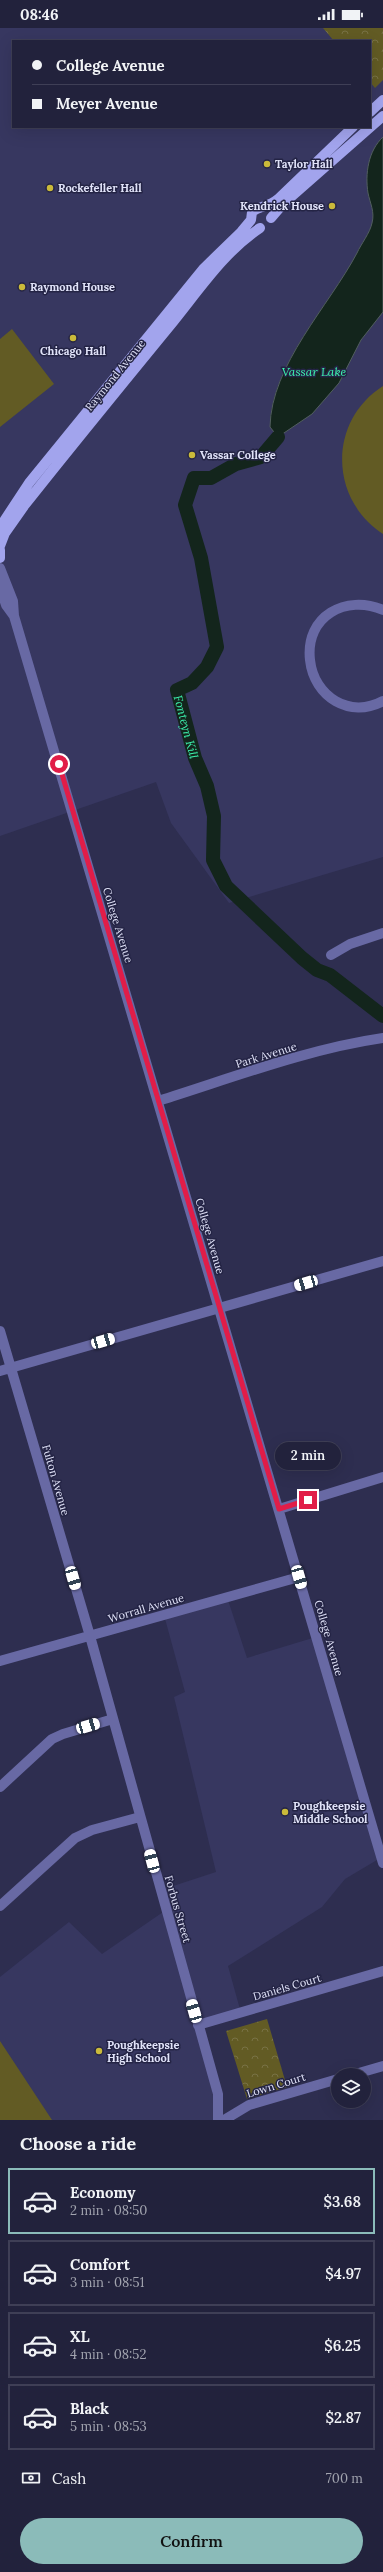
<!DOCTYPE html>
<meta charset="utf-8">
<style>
:root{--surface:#22223c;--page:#2a2a43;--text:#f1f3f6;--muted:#a2a4af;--line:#3f3f56;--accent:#8bbbb9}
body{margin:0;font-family:Lora,serif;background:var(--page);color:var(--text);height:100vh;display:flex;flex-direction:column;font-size:15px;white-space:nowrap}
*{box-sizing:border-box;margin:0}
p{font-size:13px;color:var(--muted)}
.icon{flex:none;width:22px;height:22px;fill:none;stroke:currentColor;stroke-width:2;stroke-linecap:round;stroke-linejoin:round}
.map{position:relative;height:2092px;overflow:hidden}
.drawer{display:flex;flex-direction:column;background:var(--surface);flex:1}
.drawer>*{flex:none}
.top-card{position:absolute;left:12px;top:12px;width:359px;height:88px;border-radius:0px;box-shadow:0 4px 16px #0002,0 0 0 1px var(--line);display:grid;align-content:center;height:88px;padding:0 20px;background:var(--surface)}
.buttons{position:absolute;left:331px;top:2040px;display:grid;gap:8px}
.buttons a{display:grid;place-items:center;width:40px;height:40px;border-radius:50%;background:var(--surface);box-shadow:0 4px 16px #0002,0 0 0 1px var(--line);font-size:20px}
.end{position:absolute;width:18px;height:18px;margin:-9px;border:5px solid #e11d48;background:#fff;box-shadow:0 0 0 2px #fff}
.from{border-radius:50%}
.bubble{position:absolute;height:28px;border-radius:14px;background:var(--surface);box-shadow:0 4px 16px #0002,0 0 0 1px var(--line);font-size:13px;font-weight:600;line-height:28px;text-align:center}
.car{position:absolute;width:12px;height:24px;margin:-12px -6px;border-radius:5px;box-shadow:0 0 3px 1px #0007;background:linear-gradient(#fff 24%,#345 0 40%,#fff 0 76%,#345 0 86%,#fff 0)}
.top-card b{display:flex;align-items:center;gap:14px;height:38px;font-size:15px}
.top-card b+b{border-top:1px solid var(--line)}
.top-card i{width:10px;height:10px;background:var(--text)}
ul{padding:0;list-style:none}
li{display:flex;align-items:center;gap:12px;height:66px;margin:0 8px 6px;padding:0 12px;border:2px solid var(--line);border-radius:0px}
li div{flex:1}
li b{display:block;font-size:15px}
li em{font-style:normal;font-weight:600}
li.on{border-color:var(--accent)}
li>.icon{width:36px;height:36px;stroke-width:1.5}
h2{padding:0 20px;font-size:18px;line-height:48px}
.pay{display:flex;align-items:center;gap:10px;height:44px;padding:0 20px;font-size:15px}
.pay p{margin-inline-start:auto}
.primary-button{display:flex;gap:8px;margin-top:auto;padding:8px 20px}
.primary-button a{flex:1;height:46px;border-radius:24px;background:var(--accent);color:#111;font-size:16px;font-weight:600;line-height:46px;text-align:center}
.status{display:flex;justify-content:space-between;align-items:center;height:28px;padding:0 20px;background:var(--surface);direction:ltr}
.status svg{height:11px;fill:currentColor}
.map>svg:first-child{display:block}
</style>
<div class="status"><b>08:46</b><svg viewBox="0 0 49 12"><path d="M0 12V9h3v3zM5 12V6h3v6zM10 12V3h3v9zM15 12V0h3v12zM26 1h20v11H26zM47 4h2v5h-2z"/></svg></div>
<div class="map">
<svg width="383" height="2092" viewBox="0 0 383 2092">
<defs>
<pattern id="park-crowns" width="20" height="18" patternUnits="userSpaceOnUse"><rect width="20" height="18" fill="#625b24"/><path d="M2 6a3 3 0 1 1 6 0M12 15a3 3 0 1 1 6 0" fill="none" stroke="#787245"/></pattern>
</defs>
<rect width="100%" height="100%" fill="#2e2e50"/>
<path fill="#373760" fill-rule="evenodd" d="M 0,0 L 383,0 L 383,829 L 229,875 L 171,795 L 156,754 L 0,808 ZM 13,13 L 370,13 L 370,99 L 13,99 Z
M 227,1569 L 247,1630 L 316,1609 L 382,1829 L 345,1851 L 322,1879 L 228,1938 L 241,1985 L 199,1997 L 218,2092 L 0,2092 L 0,1949 L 69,1894 L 102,1926 L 166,1882 L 161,1862 L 216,1844 L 174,1669 L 185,1664 L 164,1587 Z"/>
<path fill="#625b24" d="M 12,301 L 54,356 L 0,399 L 0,311 Z
M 383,358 L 383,506 C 329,471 328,393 383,358 Z
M 0,2013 L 52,2092 L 0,2092 Z"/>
<path fill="url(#park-crowns)" d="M 323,0 L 383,0 L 383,52 L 375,60 L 370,54 L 370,13 L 334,13 Z
M 267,1991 L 287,2059 L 247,2071 L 226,2003 Z"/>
<path fill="#13251c" stroke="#515e5e" d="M 383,109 L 383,284 L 361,312 L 339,355 L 312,386 L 278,409 L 270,399 C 271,337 329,278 357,225 C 361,216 370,205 372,195 C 375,184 370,175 368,165 C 365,146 368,123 383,109 Z"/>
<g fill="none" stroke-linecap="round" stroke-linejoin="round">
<path stroke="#13251c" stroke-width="14" id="s1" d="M 278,409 L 261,429 L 236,436 L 211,450 L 194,450 L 185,477 L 201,530 L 217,619 L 207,639 L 192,655 L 177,662 L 195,730 L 207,758 L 214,788 L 213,832 L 226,858 L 302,930 L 317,942 L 330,947 L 383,988"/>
<path stroke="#6869a4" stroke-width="10" d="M 0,540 L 13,573 L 14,588 L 6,577 L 0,559
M 383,582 C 346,566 305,588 310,632 C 314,669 350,691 383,673
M 14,588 L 383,1835
M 331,927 L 350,916 L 383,905
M 158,1073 C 232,1050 307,1021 383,1010
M 0,1303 L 90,1608 L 218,2066 L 218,2092
M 0,1343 L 383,1233
M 279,1481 L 383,1449
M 0,1633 L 299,1549
M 0,1759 L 52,1711 L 63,1706 L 113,1691
M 0,1878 L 75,1810 L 92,1802 L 140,1789
M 198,1997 L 383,1943
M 352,2047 L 383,2038
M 224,2092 L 249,2077 L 338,2051"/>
<path stroke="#a2a4ed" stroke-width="10" d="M 370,84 L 383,72
M 271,190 L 283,176 L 383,88
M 0,499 L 29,455 L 204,240 L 241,204 L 251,192 L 252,184 C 259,178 269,179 278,171 L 353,99
M 0,518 L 5,505 L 24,478 C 73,416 123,355 173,294 C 199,262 225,223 260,200
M 0,522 L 0,530"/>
</g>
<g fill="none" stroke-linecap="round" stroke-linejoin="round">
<path stroke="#e11d48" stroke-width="5" d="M 59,736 L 279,1481 L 308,1472"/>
</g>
<g fill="#caba3a" stroke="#242445" stroke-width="1.5">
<circle cx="267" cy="136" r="4"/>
<circle cx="50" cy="160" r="4"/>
<circle cx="332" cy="178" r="4"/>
<circle cx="22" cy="259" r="4"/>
<circle cx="73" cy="310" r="4"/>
<circle cx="192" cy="427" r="4"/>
<circle cx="285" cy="1784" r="4"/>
<circle cx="99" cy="2023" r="4"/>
</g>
<g text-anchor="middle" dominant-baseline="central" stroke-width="3" stroke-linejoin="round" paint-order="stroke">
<g font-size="11" font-weight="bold" fill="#e1e3f9" stroke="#242445" text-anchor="start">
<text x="275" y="136">Taylor Hall</text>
<text x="58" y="160">Rockefeller Hall</text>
<text x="324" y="178" text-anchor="end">Kendrick House</text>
<text x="30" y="259">Raymond House</text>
<text x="73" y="323" text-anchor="middle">Chicago Hall</text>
<text x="200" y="427">Vassar College</text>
<text x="293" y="1778">Poughkeepsie<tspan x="293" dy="13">Middle School</tspan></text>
<text x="107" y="2017">Poughkeepsie<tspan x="107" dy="13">High School</tspan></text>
</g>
<g font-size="11" fill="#e1e3f9" stroke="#242445">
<text transform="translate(115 347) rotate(-51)">Raymond Avenue</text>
<text transform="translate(118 897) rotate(73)">College Avenue</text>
<text transform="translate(266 1027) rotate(-17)">Park Avenue</text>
<text transform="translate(210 1208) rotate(74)">College Avenue</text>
<text transform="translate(56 1452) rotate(74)">Fulton Avenue</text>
<text transform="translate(146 1580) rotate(-16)">Worrall Avenue</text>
<text transform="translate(329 1610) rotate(74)">College Avenue</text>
<text transform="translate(178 1881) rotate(74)">Forbus Street</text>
<text transform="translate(287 1959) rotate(-16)">Daniels Court</text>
<text transform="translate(276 2057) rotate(-17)">Lown Court</text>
</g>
<g font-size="12" font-style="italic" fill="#3df5af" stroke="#242445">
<text x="314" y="343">Vassar Lake</text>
<text stroke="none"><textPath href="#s1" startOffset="371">Fonteyn Kill</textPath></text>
</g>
</g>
</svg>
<div class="buttons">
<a><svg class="icon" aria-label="layers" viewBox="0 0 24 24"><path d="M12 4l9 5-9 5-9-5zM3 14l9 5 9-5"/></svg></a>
</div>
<i class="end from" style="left:59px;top:736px"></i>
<i class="end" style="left:308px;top:1472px"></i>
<div class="bubble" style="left:275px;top:1414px;width:66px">2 min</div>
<i class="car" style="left:306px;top:1255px;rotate:254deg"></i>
<i class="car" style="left:103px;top:1313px;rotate:74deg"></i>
<i class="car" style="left:299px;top:1549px;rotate:164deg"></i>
<i class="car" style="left:73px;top:1550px;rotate:164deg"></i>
<i class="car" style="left:88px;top:1698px;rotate:74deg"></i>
<i class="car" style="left:152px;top:1833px;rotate:345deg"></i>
<i class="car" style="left:194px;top:1983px;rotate:344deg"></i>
<div class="top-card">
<b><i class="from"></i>College Avenue</b>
<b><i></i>Meyer Avenue</b>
</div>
</div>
<section class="drawer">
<h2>Choose a ride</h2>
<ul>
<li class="on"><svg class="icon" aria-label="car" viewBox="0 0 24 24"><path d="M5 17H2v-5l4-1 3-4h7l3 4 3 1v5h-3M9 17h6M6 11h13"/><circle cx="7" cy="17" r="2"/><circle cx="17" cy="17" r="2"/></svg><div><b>Economy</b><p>2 min · 08:50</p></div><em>$3.68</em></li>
<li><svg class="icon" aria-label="car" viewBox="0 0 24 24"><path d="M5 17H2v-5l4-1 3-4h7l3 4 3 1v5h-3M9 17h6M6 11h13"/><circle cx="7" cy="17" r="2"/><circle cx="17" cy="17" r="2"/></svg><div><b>Comfort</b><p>3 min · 08:51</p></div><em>$4.97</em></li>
<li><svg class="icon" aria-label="car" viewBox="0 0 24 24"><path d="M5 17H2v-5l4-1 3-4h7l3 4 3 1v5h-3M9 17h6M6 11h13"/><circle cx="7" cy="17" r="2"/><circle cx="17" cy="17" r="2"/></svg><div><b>XL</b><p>4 min · 08:52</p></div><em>$6.25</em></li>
<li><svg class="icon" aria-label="car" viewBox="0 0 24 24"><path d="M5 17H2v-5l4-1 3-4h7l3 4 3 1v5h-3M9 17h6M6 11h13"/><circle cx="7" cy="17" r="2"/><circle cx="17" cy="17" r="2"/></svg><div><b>Black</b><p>5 min · 08:53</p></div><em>$2.87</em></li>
</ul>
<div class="pay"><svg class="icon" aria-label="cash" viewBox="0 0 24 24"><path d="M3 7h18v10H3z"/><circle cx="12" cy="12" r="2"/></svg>Cash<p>700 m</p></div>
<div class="primary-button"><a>Confirm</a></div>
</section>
